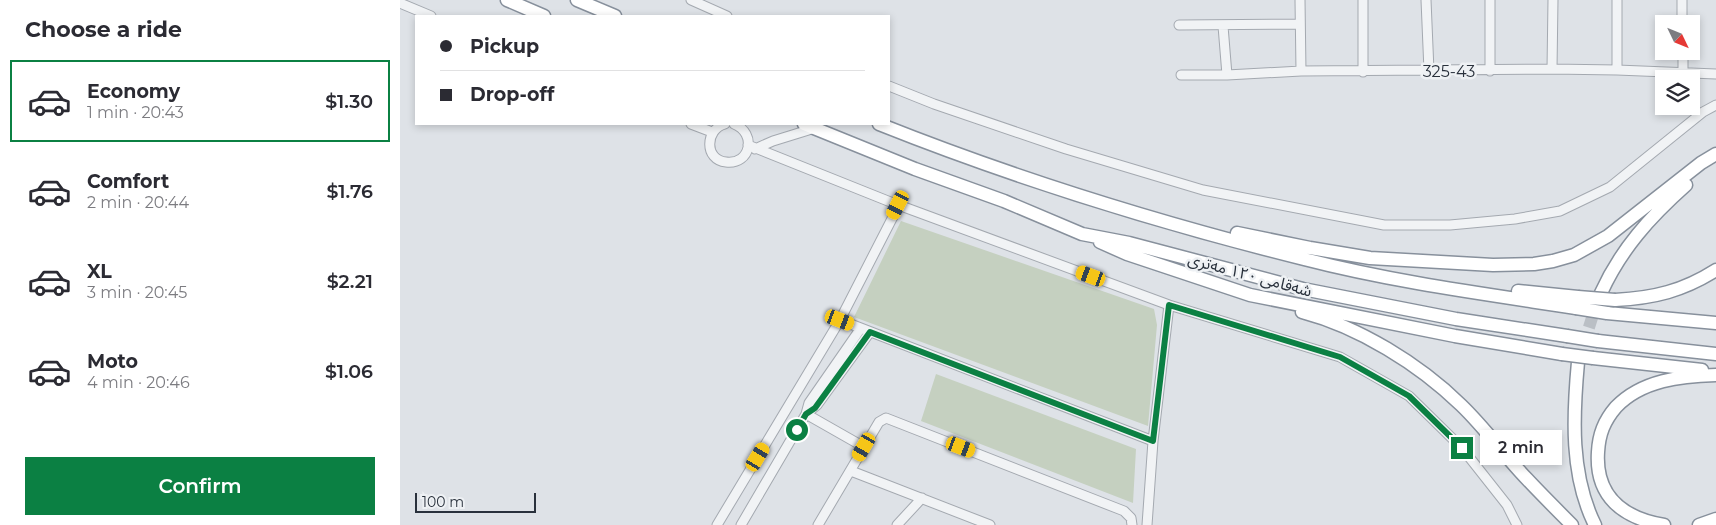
<!DOCTYPE html>
<meta charset="utf-8">
<style>
:root{--surface:#fff;--page:#f2f2f3;--text:#2b2b33;--muted:#7c7c81;--line:#e1e1e2;--accent:#0b8043}
body{margin:0;font-family:Montserrat,"Noto Sans Arabic",sans-serif;background:var(--page);color:var(--text);height:100vh;display:flex;flex-direction:column;font-size:19px;white-space:nowrap}
*{box-sizing:border-box;margin:0}
p{font-size:16px;color:var(--muted)}
.icon{flex:none;width:28px;height:28px;fill:none;stroke:currentColor;stroke-width:2;stroke-linecap:round;stroke-linejoin:round}
.map{position:relative;flex:1;overflow:hidden}
.drawer{display:flex;flex-direction:column;background:var(--surface);width:400px}
.drawer>*{flex:none}
.banner{position:absolute;left:15px;top:15px;width:475px;height:110px;border-radius:0px;box-shadow:0 2px 8px #0003;display:grid;align-content:center;height:110px;padding:0 25px;background:var(--surface)}
.needle{width:32px;rotate:133deg}
.fabs{position:absolute;left:1255px;top:15px;display:grid;gap:10px}
.fabs a{display:grid;place-items:center;width:45px;height:45px;border-radius:0px;background:var(--surface);box-shadow:0 2px 8px #0003;font-size:25px}
.scale{position:absolute;left:15px;bottom:12px;width:121px;box-sizing:border-box;padding-left:5px;border:2px solid #29313c;border-top:0;font-size:14px;line-height:18px;white-space:nowrap;color:#29313c;-webkit-text-stroke:4px #eef1f4;paint-order:stroke}
.end{position:absolute;width:22px;height:22px;margin:-11px;border:6px solid #0b8043;background:#fff;box-shadow:0 0 0 2px #fff}
.from{border-radius:50%}
.bubble{position:absolute;height:35px;border-radius:0px;background:var(--surface);box-shadow:0 2px 8px #0003;font-size:16px;font-weight:600;line-height:35px;text-align:center}
.car{position:absolute;width:15px;height:30px;margin:-15px -8px;border-radius:6px;box-shadow:0 0 4px 1px #0007;background:linear-gradient(#f5c518 24%,#345 0 40%,#f5c518 0 76%,#345 0 86%,#f5c518 0)}
.banner b{display:flex;align-items:center;gap:18px;height:48px;font-size:19px}
.banner b+b{border-top:1px solid var(--line)}
.banner i{width:12px;height:12px;background:var(--text)}
ul{padding:0;list-style:none}
li{display:flex;align-items:center;gap:15px;height:82px;margin:0 10px 8px;padding:0 15px;border:2px solid transparent;border-radius:0px}
li div{flex:1}
li b{display:block;font-size:19px}
li em{font-style:normal;font-weight:600}
li.active{border-color:var(--accent)}
li>.icon{width:45px;height:45px;stroke-width:1.5}
h2{padding:0 25px;font-size:22px;line-height:60px}
.primary-button{display:flex;gap:10px;margin-top:auto;padding:10px 25px}
.primary-button a{flex:1;height:58px;border-radius:0px;background:var(--accent);color:#fff;font-size:20px;font-weight:600;line-height:58px;text-align:center}
main{display:flex;flex:1;min-height:0}
.map>svg:first-child{display:block}
</style>
<main>
<section class="drawer">
<h2>Choose a ride</h2>
<ul>
<li class="active"><svg class="icon" aria-label="car" viewBox="0 0 24 24"><path d="M5 17H2v-5l4-1 3-4h7l3 4 3 1v5h-3M9 17h6M6 11h13"/><circle cx="7" cy="17" r="2"/><circle cx="17" cy="17" r="2"/></svg><div><b>Economy</b><p>1 min · 20:43</p></div><em>$1.30</em></li>
<li><svg class="icon" aria-label="car" viewBox="0 0 24 24"><path d="M5 17H2v-5l4-1 3-4h7l3 4 3 1v5h-3M9 17h6M6 11h13"/><circle cx="7" cy="17" r="2"/><circle cx="17" cy="17" r="2"/></svg><div><b>Comfort</b><p>2 min · 20:44</p></div><em>$1.76</em></li>
<li><svg class="icon" aria-label="car" viewBox="0 0 24 24"><path d="M5 17H2v-5l4-1 3-4h7l3 4 3 1v5h-3M9 17h6M6 11h13"/><circle cx="7" cy="17" r="2"/><circle cx="17" cy="17" r="2"/></svg><div><b>XL</b><p>3 min · 20:45</p></div><em>$2.21</em></li>
<li><svg class="icon" aria-label="car" viewBox="0 0 24 24"><path d="M5 17H2v-5l4-1 3-4h7l3 4 3 1v5h-3M9 17h6M6 11h13"/><circle cx="7" cy="17" r="2"/><circle cx="17" cy="17" r="2"/></svg><div><b>Moto</b><p>4 min · 20:46</p></div><em>$1.06</em></li>
</ul>
<div class="primary-button"><a>Confirm</a></div>
</section>
<div class="map">
<svg width="1316" height="525" viewBox="0 0 1316 525">
<rect width="100%" height="100%" fill="#dee2e7"/>
<path fill="#c5d0c0" d="M 501,221 L 754,309 L 757,325 L 748,426 L 454,317 Z
M 536,374 L 736,449 L 733,503 L 521,421 Z"/>
<g fill="none" stroke-linecap="round" stroke-linejoin="round">
<path stroke="#babfc5" stroke-width="12" stroke-dasharray="12 6" stroke-linecap="butt" d="M 1178,362 L 1197,302"/>
<g stroke="#a4a9b0" stroke-width="11">
<path id="minor" d="M 291,0 L 327,16
M 900,0 L 901,71
M 963,0 L 963,72
M 1026,0 L 1029,71
M 1217,0 L 1217,70
M 1282,0 L 1282,24
M 0,3 L 31,16
M 779,25 L 900,24
M 823,26 L 827,75
M 1283,51 L 1283,72
M 1152,69 L 1153,0
M 1090,71 L 1090,0
M 781,75 L 827,75 L 901,71 L 1152,69 L 1217,70 L 1316,74
M 489,86 L 534,104 L 666,149 L 803,190 L 984,225 L 1050,225 L 1115,219 L 1160,211 L 1210,187 L 1303,112 L 1316,105
M 291,124 L 312,132
M 325,124 C 305,129 304,160 326,162 C 351,165 357,133 334,124
M 348,145 L 493,203 L 769,305 L 940,357 L 1009,396 L 1062,448 L 1107,505 L 1117,525
M 355,149 L 373,141 L 415,128
M 440,320 L 753,441
M 406,414 L 417,405 L 470,332
M 406,414 L 464,447
M 451,471 L 590,525
M 317,525 L 440,320 L 499,205
M 341,525 L 406,414 L 409,403 L 461,328
M 418,525 L 479,422 L 486,418 L 724,511 L 731,518 L 732,525
M 497,525 L 522,498
M 747,525 L 753,441 L 769,305"/>
</g>
<g stroke="#87909c" stroke-width="15">
<path id="highway" d="M 107,0 L 144,16
M 177,0 L 215,16
M 404,124 L 515,169 L 604,201 L 682,234 L 729,243 L 903,289 L 1056,319 L 1167,336
M 479,124 C 617,179 760,223 904,259 C 993,282 1085,294 1176,308
M 837,233 L 910,248 L 970,258 L 1093,265 L 1134,264 L 1153,261 L 1174,255 L 1208,236 L 1301,163 L 1316,154
M 700,242 L 727,254 L 850,295 L 1055,336 L 1162,354
M 1118,291 L 1178,297
M 1201,293 C 1221,249 1250,217 1286,185
M 1215,300 C 1254,298 1283,291 1316,270
M 902,312 C 959,327 1019,364 1061,405 C 1085,428 1104,455 1127,479 C 1141,494 1157,510 1172,525
M 1207,313 L 1316,323
M 1198,341 L 1316,354
M 1193,358 L 1302,370
M 1178,362 C 1173,416 1170,475 1195,525
M 1264,525 C 1223,518 1195,497 1198,452 C 1199,434 1204,421 1216,407 C 1242,380 1281,376 1316,375
M 1299,525 L 1316,519"/>
</g>
<use href="#minor" stroke="#f1f3f5" stroke-width="9"/>
<use href="#highway" stroke="#fff" stroke-width="12"/>
<g stroke="#87909c" stroke-width="15" stroke-linecap="butt">
<path id="highway-bridge" d="M 1178,297 L 1215,300
M 1176,308 L 1207,313
M 1167,336 L 1198,341
M 1162,354 L 1193,358"/>
</g>
<use href="#highway-bridge" stroke="#fff" stroke-width="12"/>
</g>
<g fill="none" stroke-linecap="round" stroke-linejoin="round">
<path stroke="#0b8043" stroke-width="6" d="M 397,430 L 406,414 L 415,408 L 470,332 L 753,441 L 769,305 L 940,357 L 1009,396 L 1062,448"/>
</g>
<g text-anchor="middle" dominant-baseline="central" stroke-width="5" stroke-linejoin="round" paint-order="stroke">
<g font-size="16" fill="#29313c" stroke="#eef1f4">
<text x="1049" y="71">325-43</text>
<text transform="translate(850 275) rotate(15)">شەقامی ١٢٠ مەتری</text>
</g>
</g>
</svg>
<div class="fabs">
<a><svg class="needle" viewBox="-14 -14 28 28"><path d="M0-13l5 13h-10z" fill="#e53935"/><path d="M0 13l5-13h-10z" fill="#7c7c81"/></svg></a>
<a><svg class="icon" aria-label="layers" viewBox="0 0 24 24"><path d="M12 4l9 5-9 5-9-5zM3 14l9 5 9-5"/></svg></a>
</div>
<div class="scale">100 m</div>
<i class="end from" style="left:397px;top:430px"></i>
<i class="end" style="left:1062px;top:448px"></i>
<div class="bubble" style="left:1080px;top:430px;width:82px">2 min</div>
<i class="car" style="left:498px;top:205px;rotate:207deg"></i>
<i class="car" style="left:691px;top:276px;rotate:290deg"></i>
<i class="car" style="left:440px;top:320px;rotate:111deg"></i>
<i class="car" style="left:464px;top:447px;rotate:210deg"></i>
<i class="car" style="left:561px;top:447px;rotate:111deg"></i>
<i class="car" style="left:358px;top:457px;rotate:31deg"></i>
<div class="banner">
<b><i class="from"></i>Pickup</b>
<b><i></i>Drop-off</b>
</div>
</div>
</main>
